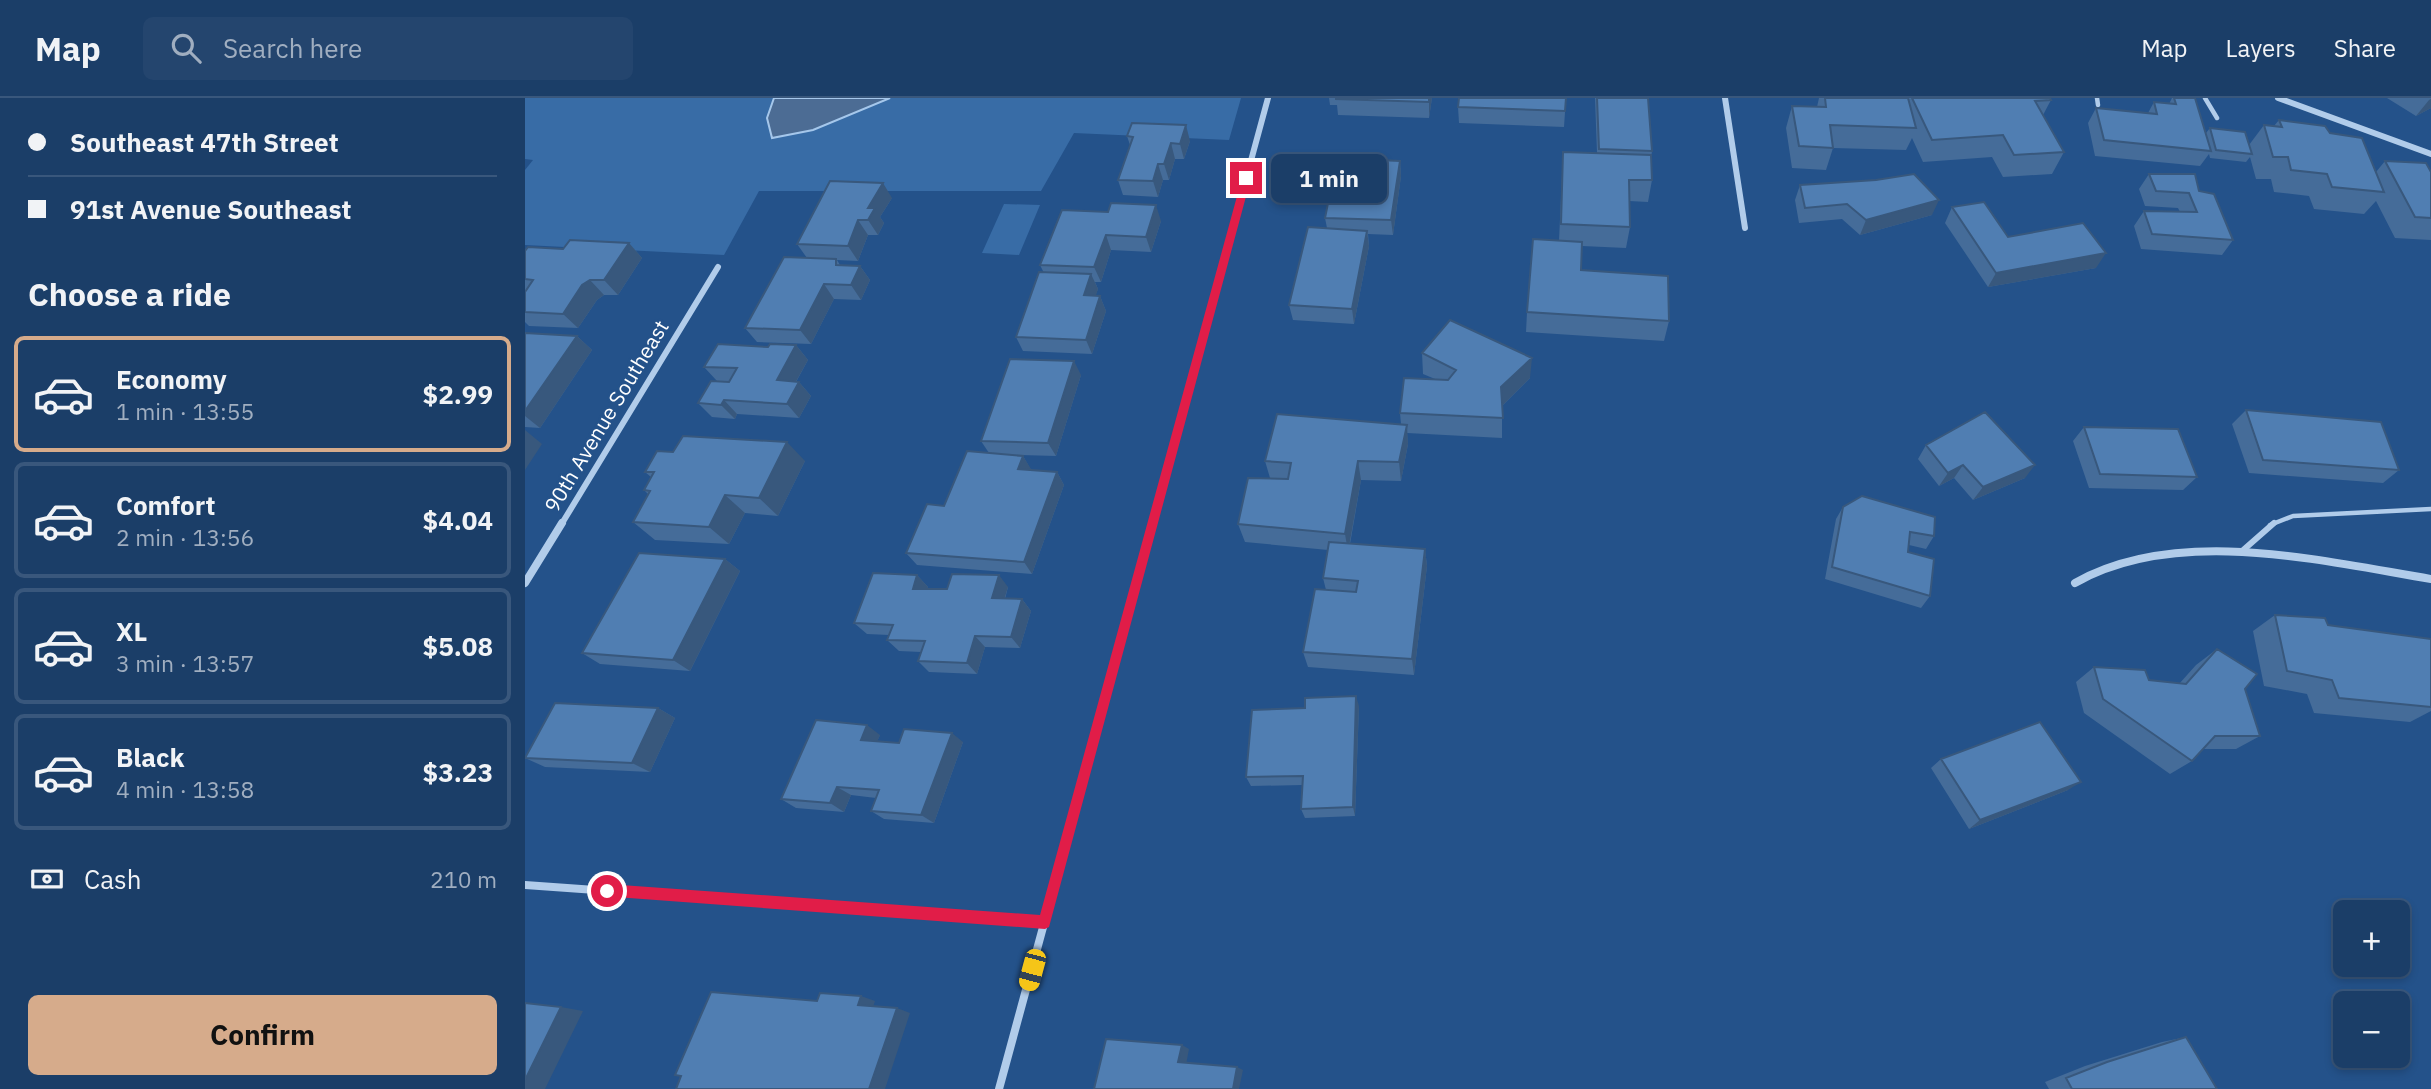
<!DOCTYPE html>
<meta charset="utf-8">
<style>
:root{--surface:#1b3e68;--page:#24456e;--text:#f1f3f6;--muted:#a0aec0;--line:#39577c;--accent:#d6ab8b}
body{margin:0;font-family:"IBM Plex Sans",sans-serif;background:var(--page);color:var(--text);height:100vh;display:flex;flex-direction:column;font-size:26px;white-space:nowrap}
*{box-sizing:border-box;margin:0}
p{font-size:23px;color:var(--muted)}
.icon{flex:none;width:38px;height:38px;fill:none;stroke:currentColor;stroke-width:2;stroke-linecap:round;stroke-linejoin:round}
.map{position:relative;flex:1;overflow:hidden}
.details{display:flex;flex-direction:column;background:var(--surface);width:525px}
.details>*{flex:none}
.banner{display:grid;align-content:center;height:154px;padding:0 28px;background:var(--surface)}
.buttons{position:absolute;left:1808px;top:802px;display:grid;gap:14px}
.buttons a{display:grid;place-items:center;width:77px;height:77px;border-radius:10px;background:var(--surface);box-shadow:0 4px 10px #0003,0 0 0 2px var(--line);font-size:35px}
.end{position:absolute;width:32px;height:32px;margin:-16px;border:9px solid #e11d48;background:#fff;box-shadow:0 0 0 4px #fff}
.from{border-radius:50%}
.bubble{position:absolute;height:49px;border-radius:10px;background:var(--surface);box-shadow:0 4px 10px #0003,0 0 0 2px var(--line);font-size:23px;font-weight:800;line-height:49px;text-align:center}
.car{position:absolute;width:21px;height:42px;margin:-21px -10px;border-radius:9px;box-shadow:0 0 5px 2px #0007;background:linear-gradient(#f5c518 24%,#345 0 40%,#f5c518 0 76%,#345 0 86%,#f5c518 0)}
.banner b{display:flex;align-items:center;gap:24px;height:66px;font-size:26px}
.banner b+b{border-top:2px solid var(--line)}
.banner i{width:18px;height:18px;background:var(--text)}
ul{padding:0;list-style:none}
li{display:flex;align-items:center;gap:21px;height:116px;margin:0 14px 10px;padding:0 14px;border:4px solid var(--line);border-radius:10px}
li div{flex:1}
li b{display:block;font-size:26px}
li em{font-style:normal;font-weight:800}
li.active{border-color:var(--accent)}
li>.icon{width:63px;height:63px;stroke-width:1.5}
h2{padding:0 28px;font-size:32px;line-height:84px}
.pay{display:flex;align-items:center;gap:18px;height:77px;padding:0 28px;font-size:26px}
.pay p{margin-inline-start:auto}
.action{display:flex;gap:14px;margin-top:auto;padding:14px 28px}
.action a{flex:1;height:80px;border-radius:10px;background:var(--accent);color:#111;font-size:28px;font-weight:800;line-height:80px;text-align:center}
header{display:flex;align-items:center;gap:42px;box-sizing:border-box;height:98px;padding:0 35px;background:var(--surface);border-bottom:2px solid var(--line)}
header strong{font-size:33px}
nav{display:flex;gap:38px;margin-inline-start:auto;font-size:24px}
.search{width:490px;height:63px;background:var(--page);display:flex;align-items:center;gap:18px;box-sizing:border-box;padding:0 24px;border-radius:10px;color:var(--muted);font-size:26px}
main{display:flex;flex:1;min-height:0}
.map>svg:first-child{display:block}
</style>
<header>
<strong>Map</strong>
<div class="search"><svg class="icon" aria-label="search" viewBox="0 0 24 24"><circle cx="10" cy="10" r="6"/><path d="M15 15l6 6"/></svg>Search here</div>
<nav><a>Map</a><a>Layers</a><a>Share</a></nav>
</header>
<main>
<section class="details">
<div class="banner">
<b><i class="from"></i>Southeast 47th Street</b>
<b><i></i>91st Avenue Southeast</b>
</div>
<h2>Choose a ride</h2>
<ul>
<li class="active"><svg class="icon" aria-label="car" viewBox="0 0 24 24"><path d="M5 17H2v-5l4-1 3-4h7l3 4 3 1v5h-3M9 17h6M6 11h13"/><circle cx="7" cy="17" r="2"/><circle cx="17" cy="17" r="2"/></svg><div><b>Economy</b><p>1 min · 13:55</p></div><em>$2.99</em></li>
<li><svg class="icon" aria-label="car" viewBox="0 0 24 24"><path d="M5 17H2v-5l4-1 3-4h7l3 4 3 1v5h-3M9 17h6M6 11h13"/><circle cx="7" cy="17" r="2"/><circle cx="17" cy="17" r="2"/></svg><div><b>Comfort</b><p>2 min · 13:56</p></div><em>$4.04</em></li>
<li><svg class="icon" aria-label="car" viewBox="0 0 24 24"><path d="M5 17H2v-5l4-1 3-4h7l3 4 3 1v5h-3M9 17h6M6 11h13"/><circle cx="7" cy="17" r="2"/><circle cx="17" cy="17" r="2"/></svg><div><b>XL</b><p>3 min · 13:57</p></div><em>$5.08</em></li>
<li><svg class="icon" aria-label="car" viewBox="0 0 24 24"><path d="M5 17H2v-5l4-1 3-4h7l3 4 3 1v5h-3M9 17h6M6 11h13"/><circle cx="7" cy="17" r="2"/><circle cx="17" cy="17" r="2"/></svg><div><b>Black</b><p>4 min · 13:58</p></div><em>$3.23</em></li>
</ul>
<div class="pay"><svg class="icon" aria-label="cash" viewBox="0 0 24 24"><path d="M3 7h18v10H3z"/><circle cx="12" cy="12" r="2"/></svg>Cash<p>210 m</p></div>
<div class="action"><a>Confirm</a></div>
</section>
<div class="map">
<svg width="1906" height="991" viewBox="0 0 1906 991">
<rect width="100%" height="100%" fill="#24528a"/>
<path fill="#386ca6" d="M 0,0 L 249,0 L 242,20 L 288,32 L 365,0 L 716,0 L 704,42 L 549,35 L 516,93 L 234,93 L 199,157 L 0,147 L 0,72 L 8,62 L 0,61 Z
M 479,106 L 515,107 L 494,157 L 457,155 Z"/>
<path fill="#4c6c94" stroke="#a5c7eb" stroke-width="2" d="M 249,0 L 365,0 L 288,32 L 247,40 L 242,20 Z"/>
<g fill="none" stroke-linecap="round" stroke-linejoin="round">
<path stroke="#b1ccea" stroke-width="4.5" d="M 1572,0 L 1573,7
M 1680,0 L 1692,20
M 1745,427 L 1768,418 L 1906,411"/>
<path stroke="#b1ccea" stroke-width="6" d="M 1716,454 L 1749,425"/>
<path stroke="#b1ccea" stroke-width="6" d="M 1200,0 L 1220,130
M 1753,0 L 1906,56
M 36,427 L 193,169
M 627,427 L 743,0"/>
<path stroke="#b1ccea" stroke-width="8" d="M 0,485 L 37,425
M 1550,485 C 1652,427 1797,463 1906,481
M 0,787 L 520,824
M 474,991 L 628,425"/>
</g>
<path fill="#456c99" d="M 804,0 L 907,0 L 904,20 L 813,17 L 812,7 L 805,7 Z
M 1041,0 L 1039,29 L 934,25 L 933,9 Z
M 1070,0 L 1123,0 L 1127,53 L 1126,60 L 1127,82 L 1123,104 L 1104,103 L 1105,129 L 1101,150 L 1057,148 L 1056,172 L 1144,223 L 1139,243 L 1001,234 L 1002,214 L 1034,143 L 1038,54 L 1072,55 Z
M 1294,0 L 1525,0 L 1526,2 L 1518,17 L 1539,54 L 1527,76 L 1478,79 L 1467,59 L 1398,64 L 1387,40 L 1381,52 L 1308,50 L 1301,72 L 1267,70 L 1261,30 L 1267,8 L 1292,9 Z
M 1647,0 L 1670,0 L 1681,35 L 1685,30 L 1724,47 L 1739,27 L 1749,28 L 1754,22 L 1805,35 L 1851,74 L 1860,63 L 1906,74 L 1906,142 L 1870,140 L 1851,103 L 1839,116 L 1789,111 L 1784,98 L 1749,94 L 1746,81 L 1731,81 L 1725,59 L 1721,64 L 1685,60 L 1684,56 L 1675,68 L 1570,58 L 1563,25 L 1571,10 L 1623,15 L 1629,4 L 1644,6 Z
M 1862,0 L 1906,0 L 1906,10 L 1891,18 Z
M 602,38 L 665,43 L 659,61 L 650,61 L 644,82 L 638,82 L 633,99 L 598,97 L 593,82 L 605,47 Z
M 875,63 L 876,78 L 868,137 L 843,136 L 844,148 L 829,226 L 768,222 L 764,207 L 802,130 L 800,120 Z
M 1624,76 L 1674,93 L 1708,142 L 1697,157 L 1616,151 L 1609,128 L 1619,113 L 1655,114 L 1653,110 L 1620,108 L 1614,91 Z
M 1275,87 L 1407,117 L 1335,137 L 1317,121 L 1274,125 L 1270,102 Z
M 367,100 L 355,119 L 359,125 L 353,137 L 343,137 L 333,163 L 312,162 L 315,167 L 335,168 L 345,182 L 336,202 L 309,201 L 286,246 L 232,244 L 220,230 L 282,160 L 272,146 Z
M 1427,109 L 1483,139 L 1571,170 L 1463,189 L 1420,125 Z
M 583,114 L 636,123 L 626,154 L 586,152 L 576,184 L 570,184 L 573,191 L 570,198 L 575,198 L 581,213 L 567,256 L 498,253 L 491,239 L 519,175 L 515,167 Z
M 104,145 L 117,160 L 93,197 L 79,197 L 72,202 L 53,230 L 4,228 L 0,224 L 0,153 L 38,151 Z
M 0,235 L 52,238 L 67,252 L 15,330 L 0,329 Z
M 271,247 L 283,262 L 271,284 L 274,284 L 286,298 L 274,320 L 212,316 L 210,321 L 187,319 L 173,305 L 204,284 L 192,283 L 179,269 L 243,249 Z
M 897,255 L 1005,280 L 977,308 L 977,340 L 882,335 L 883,346 L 876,383 L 836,382 L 825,446 L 900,451 L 902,468 L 889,577 L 783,569 L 778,554 L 801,492 L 798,480 L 803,452 L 720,444 L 713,426 L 745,380 L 740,363 L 876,326 L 875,315 L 910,281 L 898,276 Z
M 556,277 L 531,358 L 495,357 L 498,358 L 506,372 L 532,374 L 539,387 L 507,476 L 392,467 L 381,455 L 419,408 L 464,355 L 456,343 Z
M 1721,312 L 1874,372 L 1858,385 L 1724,375 L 1707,326 Z
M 1559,329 L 1672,379 L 1658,392 L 1564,390 L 1548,343 Z
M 1401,347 L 1500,380 L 1448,402 L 1429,380 L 1414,388 L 1393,361 Z
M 280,363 L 253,418 L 220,415 L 204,446 L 130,442 L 108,424 L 123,396 L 119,392 L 126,379 L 120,374 Z
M 1318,409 L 1409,438 L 1401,451 L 1384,447 L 1383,454 L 1405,498 L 1396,510 L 1300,481 L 1311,421 Z
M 200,461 L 215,473 L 165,573 L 75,566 L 57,555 Z
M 392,477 L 403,489 L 402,491 L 483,489 L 480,501 L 497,501 L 506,513 L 495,550 L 460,549 L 452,576 L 404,574 L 393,563 L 396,554 L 374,553 L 362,542 L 364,537 L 342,536 L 329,525 Z
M 1750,517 L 1803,527 L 1906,541 L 1906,613 L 1885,624 L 1789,615 L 1782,596 L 1739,588 L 1728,533 Z
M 1692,551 L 1720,591 L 1735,638 L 1711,651 L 1677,651 L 1667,663 L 1645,676 L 1559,615 L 1551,584 L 1569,569 L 1624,582 L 1654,586 L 1671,567 Z
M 834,608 L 830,718 L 780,720 L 776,711 L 777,687 L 726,688 L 721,679 Z
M 133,610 L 150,620 L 125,674 L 20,669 L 0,660 Z
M 355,637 L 352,643 L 374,645 L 438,644 L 409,725 L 359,721 L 346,713 L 351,700 L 326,697 L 319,714 L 271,710 L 256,701 Z
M 1416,661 L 1543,692 L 1444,731 L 1406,670 Z
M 1661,939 L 1692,991 L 1524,991 L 1520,984 L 1560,968 L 1637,944 Z"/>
<path fill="#38587d" d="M 904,0 L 907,0 L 904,20 Z
M 1906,1 L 1906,10 L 1891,18 L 1904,2 Z
M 661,27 L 665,43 L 659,61 L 655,46 Z
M 646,45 L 650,61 L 644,82 L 639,66 Z
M 875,63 L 876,78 L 868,137 L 866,122 Z
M 633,66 L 638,82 L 633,99 L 628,83 Z
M 358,85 L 367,100 L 355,119 L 359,125 L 353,137 L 343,122 L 343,110 Z
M 1414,102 L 1407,117 L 1335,137 L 1341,122 Z
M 631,107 L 636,123 L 626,154 L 621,139 Z
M 333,122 L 343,137 L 333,163 L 323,148 Z
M 842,133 L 844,148 L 829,226 L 827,211 Z
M 581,137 L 586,152 L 576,184 L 569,169 Z
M 104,145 L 117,160 L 93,197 L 79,182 Z
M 1581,155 L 1571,170 L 1463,189 L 1471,175 Z
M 335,168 L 345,182 L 336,202 L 326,187 Z
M 566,176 L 573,191 L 566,212 L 559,197 Z
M 65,182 L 79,197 L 72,202 L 53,230 L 38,216 L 57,187 Z
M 299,186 L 309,201 L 286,246 L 275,232 Z
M 575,198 L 581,213 L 567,256 L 561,242 Z
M 52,238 L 67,252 L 15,330 L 0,318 L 0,313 Z
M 271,247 L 283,262 L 264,296 L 252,282 Z
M 1007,260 L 1005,280 L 976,309 L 976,289 Z
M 549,263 L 556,277 L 531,358 L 523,345 Z
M 274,284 L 286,298 L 274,320 L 262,306 Z
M 199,302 L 212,316 L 210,321 L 196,307 Z
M 882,327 L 883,346 L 876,383 L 874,364 Z
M 0,332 L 17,346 L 0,372 Z
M 262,344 L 280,363 L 253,418 L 234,400 Z
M 498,358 L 506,371 L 501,384 L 493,371 Z
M 833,363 L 836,382 L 823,454 L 820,436 Z
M 1438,367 L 1429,380 L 1414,388 L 1423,375 Z
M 1510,367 L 1500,380 L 1448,402 L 1458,389 Z
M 532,374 L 539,387 L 507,476 L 499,464 Z
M 200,397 L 220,415 L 204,446 L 184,429 Z
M 900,451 L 902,468 L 889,577 L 887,561 Z
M 200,461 L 215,473 L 165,573 L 148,562 Z
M 392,477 L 403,489 L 399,502 L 388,491 Z
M 474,477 L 483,489 L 476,512 L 467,500 Z
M 497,501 L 506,513 L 495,550 L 486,539 Z
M 450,538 L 460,549 L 452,576 L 442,565 Z
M 831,598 L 834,608 L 830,718 L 828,709 Z
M 133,610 L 150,620 L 125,674 L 107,665 Z
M 342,627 L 355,637 L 349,651 L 336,642 Z
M 427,635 L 438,644 L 409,725 L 396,717 Z
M 1556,684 L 1543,692 L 1444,731 L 1455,722 Z
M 312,689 L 326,697 L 319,714 L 305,705 Z
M 336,898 L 350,903 L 347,912 L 333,907 Z
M 36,909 L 58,913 L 20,991 L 0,991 L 0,982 Z
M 372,910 L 385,915 L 360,991 L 344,991 Z
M 657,947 L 664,951 L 661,967 L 653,964 Z
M 712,969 L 718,972 L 714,991 L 708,991 Z"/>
<path fill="#507eb2" stroke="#38587d" stroke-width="2" d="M 811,0 L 904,0 L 904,4 L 811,1 Z
M 934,0 L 1041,0 L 1040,13 L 933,9 Z
M 1072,0 L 1123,0 L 1127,53 L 1074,51 Z
M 1300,0 L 1383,0 L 1391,30 L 1305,27 L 1308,50 L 1274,48 L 1267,8 L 1301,9 Z
M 1387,0 L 1525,0 L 1526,2 L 1510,3 L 1539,54 L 1489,57 L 1478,37 L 1407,42 Z
M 1649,0 L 1670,0 L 1686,53 L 1579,42 L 1571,10 L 1632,16 L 1629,4 L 1651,6 Z
M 1754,22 L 1800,28 L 1805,35 L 1837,40 L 1859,94 L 1807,89 L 1802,76 L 1766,72 L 1763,59 L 1748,59 L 1739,27 L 1757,29 Z
M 607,25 L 661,27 L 655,46 L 646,45 L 639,66 L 633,66 L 628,83 L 593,82 L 608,39 L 602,38 Z
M 1685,30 L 1720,34 L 1727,56 L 1691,52 Z
M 1038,54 L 1126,57 L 1127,82 L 1104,82 L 1105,129 L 1036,126 Z
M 812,60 L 875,63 L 866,122 L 800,120 Z
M 1860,63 L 1901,65 L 1906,74 L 1906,120 L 1890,119 Z
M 1389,76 L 1414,102 L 1341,122 L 1322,106 L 1280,110 L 1275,87 L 1351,82 Z
M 1624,76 L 1670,76 L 1674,93 L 1689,96 L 1708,142 L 1627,136 L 1619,113 L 1672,114 L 1664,95 L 1631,93 Z
M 305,83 L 358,85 L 343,110 L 350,110 L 343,122 L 333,122 L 323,148 L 272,146 Z
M 1459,104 L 1483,139 L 1558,125 L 1581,155 L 1471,175 L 1427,109 Z
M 586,105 L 631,107 L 621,139 L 581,137 L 569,169 L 515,167 L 537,112 L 583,114 Z
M 783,129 L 842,133 L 827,211 L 764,207 Z
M 1008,141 L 1057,144 L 1056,172 L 1143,178 L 1144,223 L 1002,214 Z
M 45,142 L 104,145 L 79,182 L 65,182 L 57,187 L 38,216 L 0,214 L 0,194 L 8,182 L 0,181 L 0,153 L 3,149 L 38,151 Z
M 259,159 L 311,161 L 311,167 L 335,168 L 326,187 L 299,186 L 275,232 L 220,230 Z
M 514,174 L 566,176 L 559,197 L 575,198 L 561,242 L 491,239 Z
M 925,222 L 1007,260 L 976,289 L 978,320 L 875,315 L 879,280 L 923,282 L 931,272 L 897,255 Z
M 0,235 L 52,238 L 0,313 Z
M 193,246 L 243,249 L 245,246 L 271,247 L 252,282 L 274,284 L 262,306 L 199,302 L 196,307 L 173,305 L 186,283 L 204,284 L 212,270 L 179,269 Z
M 485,261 L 549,263 L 523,345 L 456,343 Z
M 1721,312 L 1856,324 L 1874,372 L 1738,362 Z
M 1460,314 L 1510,367 L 1458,389 L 1438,367 L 1423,375 L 1401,347 Z
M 752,316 L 882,327 L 874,364 L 833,363 L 820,436 L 713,426 L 723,380 L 763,381 L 766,365 L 740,363 Z
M 1559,329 L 1653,331 L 1672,379 L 1575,376 Z
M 158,338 L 262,344 L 234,400 L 200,397 L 184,429 L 108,424 L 125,393 L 119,392 L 129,374 L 120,374 L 132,353 L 148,354 Z
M 442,353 L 498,358 L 493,371 L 532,374 L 499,464 L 381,455 L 402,406 L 419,408 Z
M 1337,398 L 1410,419 L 1409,438 L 1385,434 L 1383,454 L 1409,461 L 1405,498 L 1307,469 L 1318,409 Z
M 804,444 L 900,451 L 887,561 L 778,554 L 790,491 L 831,494 L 833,483 L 798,480 Z
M 114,455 L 200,461 L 148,562 L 57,555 Z
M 348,475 L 392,477 L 388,491 L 422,491 L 427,476 L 474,477 L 467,500 L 497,501 L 486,539 L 450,538 L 442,565 L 393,563 L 400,543 L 362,542 L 368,527 L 329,525 Z
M 1750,517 L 1800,520 L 1803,527 L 1906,541 L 1906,609 L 1814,600 L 1807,582 L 1762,573 Z
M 1692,551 L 1732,576 L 1720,591 L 1735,638 L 1690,638 L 1667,663 L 1578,601 L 1569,569 L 1620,572 L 1624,582 L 1661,586 Z
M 831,598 L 828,709 L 776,711 L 778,678 L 721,679 L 727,612 L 780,610 L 780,600 Z
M 30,605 L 133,610 L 107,665 L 0,660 Z
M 291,622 L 342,627 L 336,642 L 374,645 L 379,631 L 427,635 L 396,717 L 346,713 L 354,692 L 312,689 L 305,705 L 256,701 Z
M 1515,624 L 1556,684 L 1455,722 L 1416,661 Z
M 186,894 L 292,903 L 295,895 L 336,898 L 333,907 L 372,910 L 344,991 L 151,991 L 156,978 L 150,977 Z
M 0,905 L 36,909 L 0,982 Z
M 1661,939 L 1692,991 L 1547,991 L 1541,980 L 1582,964 Z
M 581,941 L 657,947 L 653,964 L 712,969 L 708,991 L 569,991 Z"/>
<path fill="#e11d48" d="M 721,77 L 726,80 L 524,829 L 520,831 L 77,798 L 75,793 L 82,786 L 515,817 L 717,80 Z"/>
<g text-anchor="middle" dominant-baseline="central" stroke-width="5" stroke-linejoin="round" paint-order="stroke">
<g font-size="21" fill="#fff" stroke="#24528a">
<text transform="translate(81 318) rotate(-59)">90th Avenue Southeast</text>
</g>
</g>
</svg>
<div class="buttons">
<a>+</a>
<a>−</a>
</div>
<i class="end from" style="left:82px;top:793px"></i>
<i class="end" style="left:721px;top:80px"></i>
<div class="bubble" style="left:746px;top:56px;width:116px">1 min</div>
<i class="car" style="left:507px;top:872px;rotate:195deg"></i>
</div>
</main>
